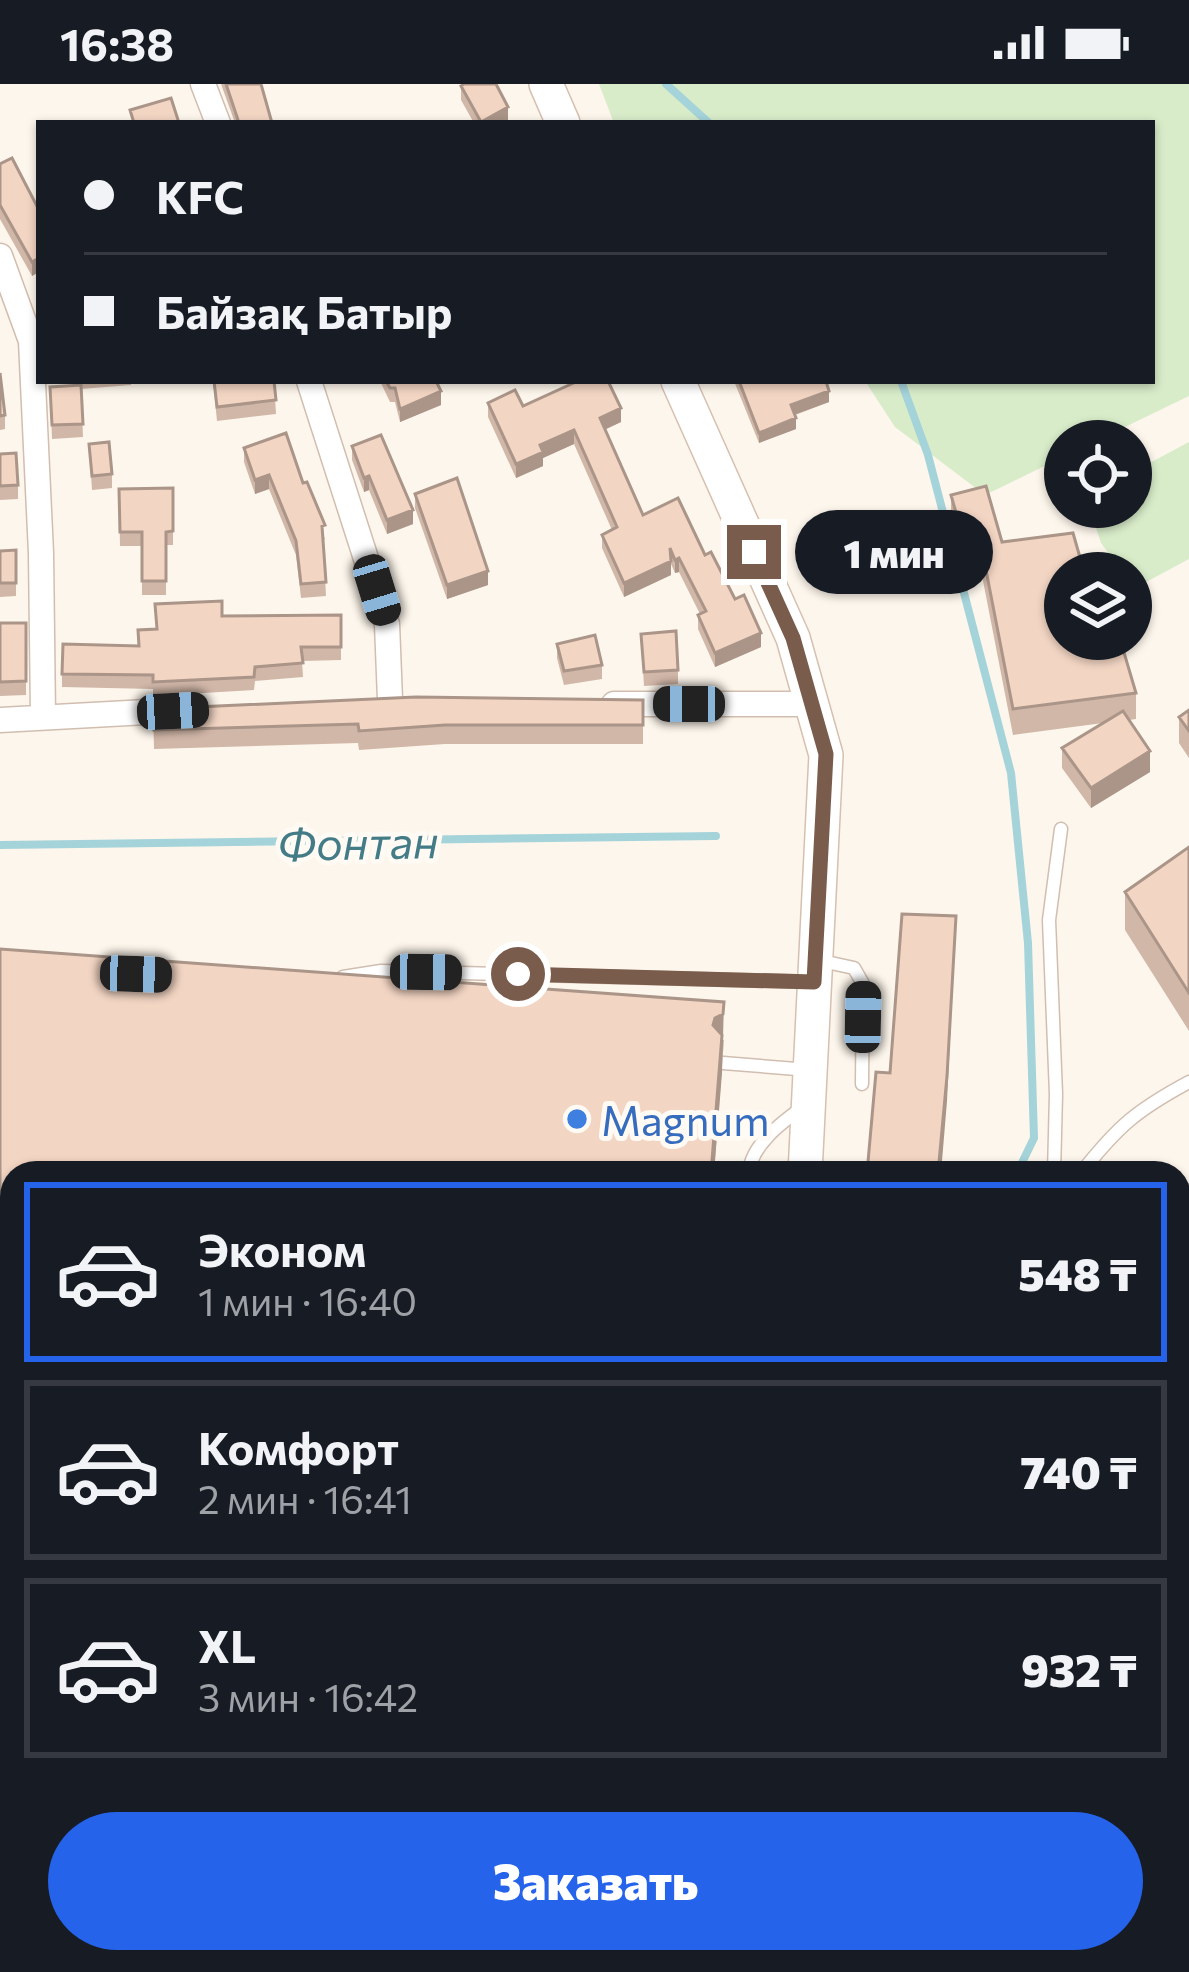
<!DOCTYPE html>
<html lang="ru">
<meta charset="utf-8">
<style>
:root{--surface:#171b24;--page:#20242c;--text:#f1f3f6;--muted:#9ea1a6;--line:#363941;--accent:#2563eb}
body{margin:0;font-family:Commissioner,sans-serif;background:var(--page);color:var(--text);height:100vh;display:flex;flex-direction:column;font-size:45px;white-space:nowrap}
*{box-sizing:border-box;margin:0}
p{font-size:39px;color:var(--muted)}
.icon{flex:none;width:66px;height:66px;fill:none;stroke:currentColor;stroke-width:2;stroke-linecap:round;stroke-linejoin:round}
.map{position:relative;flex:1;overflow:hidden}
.panel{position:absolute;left:0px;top:1077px;width:1191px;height:813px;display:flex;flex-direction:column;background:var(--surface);border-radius:36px 36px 0 0;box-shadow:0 3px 9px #0004}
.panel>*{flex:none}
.banner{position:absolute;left:36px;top:36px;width:1119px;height:264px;border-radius:0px;box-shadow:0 3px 9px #0004;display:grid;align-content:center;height:264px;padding:0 48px;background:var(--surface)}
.fabs{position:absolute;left:1044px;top:336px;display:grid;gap:24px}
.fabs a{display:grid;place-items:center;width:108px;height:108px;border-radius:50%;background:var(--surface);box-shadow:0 3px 9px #0004;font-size:60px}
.end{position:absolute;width:54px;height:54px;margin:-27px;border:15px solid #7a5c4d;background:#fff;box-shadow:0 0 0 6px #fff}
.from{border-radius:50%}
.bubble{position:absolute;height:84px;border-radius:42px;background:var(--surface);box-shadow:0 3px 9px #0004;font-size:39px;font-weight:800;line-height:84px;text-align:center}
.car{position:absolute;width:36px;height:72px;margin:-36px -18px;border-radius:15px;box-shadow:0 0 9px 3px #0007;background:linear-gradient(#222 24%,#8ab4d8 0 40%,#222 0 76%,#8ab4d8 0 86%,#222 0)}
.banner b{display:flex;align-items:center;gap:42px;height:114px;font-size:45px}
.banner b+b{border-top:3px solid var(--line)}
.banner i{width:30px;height:30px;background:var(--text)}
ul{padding:21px 0 0;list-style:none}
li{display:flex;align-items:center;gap:36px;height:180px;margin:0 24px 18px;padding:0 24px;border:6px solid var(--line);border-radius:0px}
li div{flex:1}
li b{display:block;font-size:45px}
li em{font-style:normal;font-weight:800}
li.selected{border-color:var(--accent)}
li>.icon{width:108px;height:108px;stroke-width:1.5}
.button{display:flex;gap:24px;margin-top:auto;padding:24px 48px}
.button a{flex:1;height:138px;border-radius:72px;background:var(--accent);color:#fff;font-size:48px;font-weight:800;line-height:138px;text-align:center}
.status{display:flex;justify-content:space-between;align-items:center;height:84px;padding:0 60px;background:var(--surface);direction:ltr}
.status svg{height:33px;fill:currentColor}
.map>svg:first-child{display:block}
</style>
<div class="status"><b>16:38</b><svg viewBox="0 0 49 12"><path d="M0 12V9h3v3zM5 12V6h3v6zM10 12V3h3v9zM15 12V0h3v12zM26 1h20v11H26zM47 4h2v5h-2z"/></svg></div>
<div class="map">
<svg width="1189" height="1888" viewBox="0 0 1189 1888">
<rect width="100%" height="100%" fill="#fdf6ec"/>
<path fill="#d8ecc9" d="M 599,0 L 1189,0 L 1189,312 L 1096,357 L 1065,357 L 1065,372 L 985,411 L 895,343 L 865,297 L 1152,297 L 1152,39 L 614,39 Z
M 1189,358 L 1189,475 L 1135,504 L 1131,489 L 1123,489 L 1101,459 L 1089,423 L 1131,423 L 1131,389 Z"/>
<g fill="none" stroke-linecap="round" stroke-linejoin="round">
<path stroke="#a5d3da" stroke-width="8" d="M 666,0 L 709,39
M 901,297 L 928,371 L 1011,689 L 1028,859 L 1034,1054 L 1017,1089
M 0,761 L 716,752"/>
<g stroke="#d1beb0" stroke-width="15">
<path id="lane" d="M 817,876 L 854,884 L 863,900 L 862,1000
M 343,893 L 381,887 L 814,898
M 723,979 L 809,986
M 749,1089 C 751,1061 781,1039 803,1023
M 1054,1089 L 1056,1010 L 1049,836 L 1061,745
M 1081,1089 C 1118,1042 1137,1026 1189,998
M 1179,1413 L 1189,1415"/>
</g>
<g stroke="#d1beb0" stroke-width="27">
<path id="street" d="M 203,0 L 218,39
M 0,172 L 31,257 L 41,469 L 43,633
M 309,297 L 387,540 L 390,616
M 614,620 L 814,620
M 0,636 L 183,626
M 0,1303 L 12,1304
M 1179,1710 L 1189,1716
M 0,1770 L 12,1776"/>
</g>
<g stroke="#d6c0b0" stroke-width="36">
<path id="secondary" d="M 546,0 L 563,39
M 678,297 L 793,554 L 826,671 L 805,1089
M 1179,1124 L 1189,1117
M 1179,1779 L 1189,1824
M 200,1878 L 211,1888"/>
</g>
<use href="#lane" stroke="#fff" stroke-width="12"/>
<use href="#street" stroke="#fff" stroke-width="24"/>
<use href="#secondary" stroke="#fff" stroke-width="33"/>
</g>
<path fill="#d1b7a8" d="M 221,0 L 261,0 L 272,39 L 235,39 Z
M 461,2 L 508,37 L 505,39 L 474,39 L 461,16 Z
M 0,80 L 39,126 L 39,188 L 32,192 L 0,135 Z
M 0,289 L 5,331 L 5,345 L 0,346 Z
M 77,297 L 131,297 L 131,301 L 81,305 L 83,353 L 52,355 L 50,303 L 78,301 Z
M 213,297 L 274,297 L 276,330 L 217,337 Z
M 380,297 L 436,297 L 441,321 L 400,338 L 395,318 L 390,318 Z
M 734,297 L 826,297 L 829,318 L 795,331 L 796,345 L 759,359 Z
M 488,319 L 523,322 L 621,338 L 605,345 L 643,431 L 705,471 L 735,515 L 761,563 L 715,583 L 698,545 L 698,531 L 700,530 L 679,488 L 675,489 L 671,480 L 671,491 L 624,513 L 602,464 L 602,451 L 612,446 L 574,360 L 543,374 L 543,382 L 516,394 L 488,333 Z
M 89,360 L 112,390 L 112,404 L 92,406 Z
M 352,362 L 413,440 L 387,450 L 369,406 L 364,408 L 352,376 Z
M 244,364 L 303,399 L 325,455 L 323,456 L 326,512 L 301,514 L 296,471 L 269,405 L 255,410 L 244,378 Z
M 0,370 L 18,401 L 18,415 L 0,416 Z
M 173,404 L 173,461 L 166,461 L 166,511 L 142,511 L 142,462 L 120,462 L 119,405 Z
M 415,410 L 488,501 L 447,515 L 415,424 Z
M 951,411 L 1002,458 L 1083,484 L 1136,609 L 1136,635 L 1129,636 L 1150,688 L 1091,724 L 1062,684 L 1062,664 L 1103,639 L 1013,651 L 978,471 L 962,475 L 951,437 Z
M 0,467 L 16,499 L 16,512 L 0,513 Z
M 341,531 L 341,576 L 302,577 L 303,593 L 255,597 L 254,606 L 153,612 L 153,605 L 62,603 L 62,590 L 138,562 L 156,545 L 222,532 Z
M 0,539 L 26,539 L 26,611 L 0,612 Z
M 641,550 L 678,586 L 678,600 L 644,602 Z
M 557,560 L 602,581 L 602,595 L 564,601 L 557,574 Z
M 643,616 L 643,660 L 445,660 L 359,666 L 358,659 L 154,665 L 153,625 Z
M 1189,626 L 1189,674 L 1179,659 L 1179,633 Z
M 1189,763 L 1189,947 L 1125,846 L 1125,808 Z
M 0,865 L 724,956 L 714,1089 L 12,1089 L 12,1170 L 0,1169 Z
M 0,1329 L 12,1330 L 9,1430 L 0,1430 Z
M 0,1461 L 12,1462 L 12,1526 L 0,1525 Z
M 340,1878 L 431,1878 L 434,1888 L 359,1888 Z"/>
<path fill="#aa9588" d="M 508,23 L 508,37 L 505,39 L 481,39 Z
M 39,174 L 39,188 L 32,192 L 32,178 Z
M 441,307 L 441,321 L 400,338 L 400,325 Z
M 829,307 L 829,318 L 791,332 L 791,321 Z
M 621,324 L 621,338 L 600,348 L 600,334 Z
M 796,334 L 796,345 L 759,359 L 759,349 Z
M 574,346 L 574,360 L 543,374 L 543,382 L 516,394 L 516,380 L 540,361 Z
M 269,391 L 269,405 L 255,410 L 255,396 Z
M 369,392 L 369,406 L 364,408 L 364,394 Z
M 413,426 L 413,440 L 387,450 L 387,436 Z
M 978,445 L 978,471 L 962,475 L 962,450 Z
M 679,474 L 679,488 L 675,489 L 675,476 Z
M 671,477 L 671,491 L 624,513 L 624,499 Z
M 488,487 L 488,501 L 447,515 L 447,501 Z
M 761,549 L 761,563 L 715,583 L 715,569 Z
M 1150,667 L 1150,688 L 1091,724 L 1091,704 Z
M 956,832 L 947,1017 L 941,1089 L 938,1089 Z
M 724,918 L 722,989 L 714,1089 L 711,1089 L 713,941 Z
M 1189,1346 L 1189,1360 L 1179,1363 L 1179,1349 Z
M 1189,1486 L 1189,1507 L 1179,1510 L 1179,1489 Z
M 1115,1878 L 1138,1878 L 1115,1885 Z"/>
<path fill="#f3d5c3" stroke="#aa9588" stroke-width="3" d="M 226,0 L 261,0 L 272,39 L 239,39 Z
M 464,0 L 496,0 L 508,23 L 481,38 L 461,2 Z
M 171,14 L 179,39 L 134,39 L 130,26 Z
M 12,74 L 39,126 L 39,174 L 32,178 L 0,121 L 0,80 Z
M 0,289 L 5,331 L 0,332 Z
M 214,297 L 274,297 L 276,316 L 217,323 Z
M 386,297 L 436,297 L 441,307 L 400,325 L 395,304 L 390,304 Z
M 578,297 L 608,297 L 621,324 L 600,334 L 643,431 L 678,414 L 705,471 L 711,468 L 735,515 L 744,511 L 761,549 L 715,569 L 698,531 L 706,527 L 679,474 L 675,476 L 670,464 L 671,477 L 624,499 L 602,451 L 617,443 L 574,346 L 540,361 L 543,368 L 516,380 L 488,319 L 515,306 L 523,322 Z
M 739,297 L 826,297 L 829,307 L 791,321 L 796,334 L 759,349 Z
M 81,301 L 83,340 L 52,341 L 50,303 Z
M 286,349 L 303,399 L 307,398 L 325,441 L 322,442 L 326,498 L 301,500 L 296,457 L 269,391 L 255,396 L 244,364 Z
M 381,351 L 413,426 L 387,436 L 369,392 L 364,394 L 352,362 Z
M 109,358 L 112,390 L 92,392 L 89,360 Z
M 16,369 L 18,401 L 0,402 L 0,370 Z
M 457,394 L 488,487 L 447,501 L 415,410 Z
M 986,402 L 1002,458 L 1073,449 L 1083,484 L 1087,489 L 1065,489 L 1065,555 L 1120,555 L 1136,609 L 1013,625 L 978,445 L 962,450 L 951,411 Z
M 173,404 L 173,447 L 166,448 L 166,497 L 142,497 L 142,448 L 120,448 L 119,405 Z
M 16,466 L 16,499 L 0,499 L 0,467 Z
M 222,517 L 222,532 L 341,531 L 341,563 L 301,563 L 303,579 L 255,583 L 254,593 L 153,598 L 153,591 L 62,590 L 63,560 L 139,562 L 138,546 L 157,545 L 155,520 Z
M 0,539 L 26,539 L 26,597 L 0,598 Z
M 676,547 L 678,586 L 644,588 L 641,550 Z
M 595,551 L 602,581 L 564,587 L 557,560 Z
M 416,613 L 643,616 L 643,641 L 445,641 L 359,647 L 358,640 L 154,646 L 153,625 Z
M 1189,626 L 1189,647 L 1179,633 Z
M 1123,627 L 1150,667 L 1091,704 L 1062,664 Z
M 1189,763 L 1189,909 L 1125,808 Z
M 902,830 L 956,832 L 947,992 L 938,1089 L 867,1089 L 876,988 L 890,989 Z
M 0,865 L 724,918 L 723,930 L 715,934 L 713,941 L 722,951 L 711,1089 L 12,1089 L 12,1132 L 0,1131 Z
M 1189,1299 L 1189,1346 L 1179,1349 L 1179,1302 Z
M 0,1329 L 12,1330 L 9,1403 L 0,1403 Z
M 1189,1434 L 1189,1486 L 1179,1489 L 1179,1437 Z
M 0,1461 L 12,1462 L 12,1505 L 0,1504 Z
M 379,1878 L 431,1878 L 434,1880 L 430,1888 L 399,1888 Z
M 670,1878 L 720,1878 L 720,1887 L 732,1888 L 669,1888 Z
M 909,1878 L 1065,1878 L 1097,1888 L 975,1888 L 969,1886 L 968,1888 L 904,1888 Z
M 574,1884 L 658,1888 L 574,1888 Z"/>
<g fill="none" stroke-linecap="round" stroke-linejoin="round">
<path stroke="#7a5c4d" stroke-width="15" d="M 518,890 L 814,898 L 826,670 L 793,554 L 754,468"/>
</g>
<circle fill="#3f7fe0" stroke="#fffaf3" stroke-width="4.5" cx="577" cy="1035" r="12"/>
<g text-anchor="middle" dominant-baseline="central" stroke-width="10" stroke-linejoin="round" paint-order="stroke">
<g font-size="42" fill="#366cbe" stroke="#fffaf3" text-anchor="start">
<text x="601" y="1035">Magnum</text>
</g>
<g font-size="45" font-style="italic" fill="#437c86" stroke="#fffaf3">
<text transform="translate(358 757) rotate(-1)">Фонтан</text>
</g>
</g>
</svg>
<div class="fabs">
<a><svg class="icon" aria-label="locate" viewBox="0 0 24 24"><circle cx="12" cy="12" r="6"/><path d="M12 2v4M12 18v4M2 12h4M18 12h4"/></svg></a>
<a><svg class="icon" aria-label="layers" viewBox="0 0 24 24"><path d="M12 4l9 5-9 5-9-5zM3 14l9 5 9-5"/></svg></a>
</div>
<i class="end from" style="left:518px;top:890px"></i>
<i class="end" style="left:754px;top:468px"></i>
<div class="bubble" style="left:795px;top:426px;width:198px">1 мин</div>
<i class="car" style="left:377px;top:506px;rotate:163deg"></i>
<i class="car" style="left:689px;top:620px;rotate:270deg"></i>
<i class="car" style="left:173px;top:627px;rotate:87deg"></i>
<i class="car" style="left:426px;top:888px;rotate:91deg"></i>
<i class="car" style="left:136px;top:890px;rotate:92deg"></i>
<i class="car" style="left:863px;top:933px;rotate:1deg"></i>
<div class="banner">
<b><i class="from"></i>KFC</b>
<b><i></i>Байзақ Батыр</b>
</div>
<section class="panel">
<ul>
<li class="selected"><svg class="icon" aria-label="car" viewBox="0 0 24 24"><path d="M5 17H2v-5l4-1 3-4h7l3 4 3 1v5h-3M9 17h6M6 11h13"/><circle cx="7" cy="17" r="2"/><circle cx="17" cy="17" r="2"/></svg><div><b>Эконом</b><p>1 мин · 16:40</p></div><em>548 ₸</em></li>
<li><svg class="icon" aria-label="car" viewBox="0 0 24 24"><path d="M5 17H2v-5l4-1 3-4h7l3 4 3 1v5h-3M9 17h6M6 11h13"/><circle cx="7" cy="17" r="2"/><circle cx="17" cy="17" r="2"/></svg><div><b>Комфорт</b><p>2 мин · 16:41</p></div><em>740 ₸</em></li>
<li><svg class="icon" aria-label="car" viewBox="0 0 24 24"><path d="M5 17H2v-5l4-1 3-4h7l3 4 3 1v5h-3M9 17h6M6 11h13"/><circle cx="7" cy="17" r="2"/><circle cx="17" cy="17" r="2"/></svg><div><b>XL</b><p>3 мин · 16:42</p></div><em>932 ₸</em></li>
</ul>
<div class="button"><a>Заказать</a></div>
</section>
</div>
